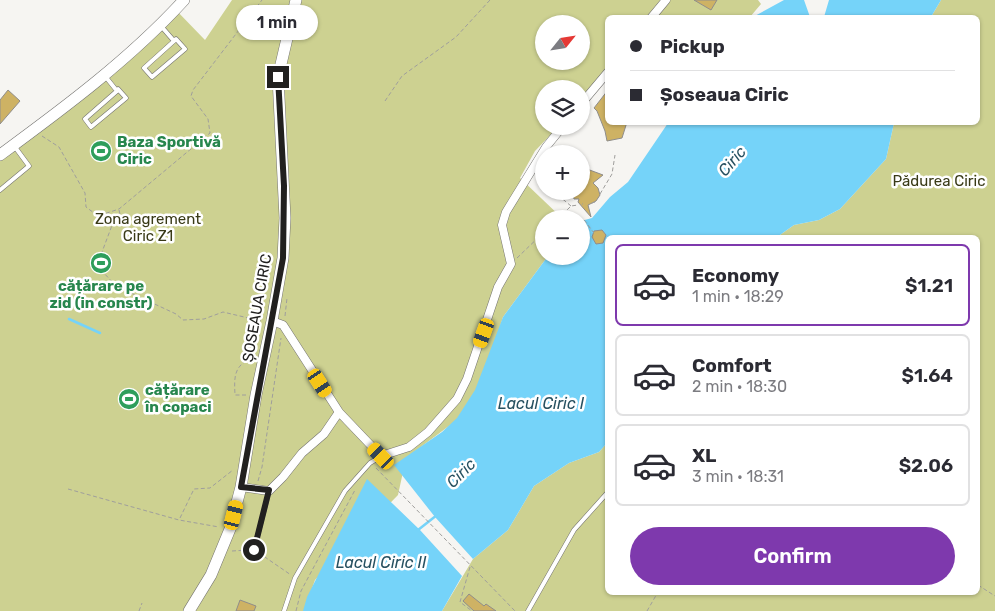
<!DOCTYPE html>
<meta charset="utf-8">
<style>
:root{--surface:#fff;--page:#f2f2f3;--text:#2b2b33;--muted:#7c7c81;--line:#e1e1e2;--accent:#7e39ad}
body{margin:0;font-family:Rubik,sans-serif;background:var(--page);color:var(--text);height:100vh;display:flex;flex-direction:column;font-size:19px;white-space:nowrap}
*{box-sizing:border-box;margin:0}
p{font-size:16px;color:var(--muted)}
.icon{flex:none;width:28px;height:28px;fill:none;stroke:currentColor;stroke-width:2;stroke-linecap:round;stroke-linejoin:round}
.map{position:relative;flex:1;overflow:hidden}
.details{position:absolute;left:605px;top:235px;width:375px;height:360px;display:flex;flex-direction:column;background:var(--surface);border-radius:8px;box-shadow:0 1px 4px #0004}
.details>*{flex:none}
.top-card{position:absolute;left:605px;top:15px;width:375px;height:110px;border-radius:8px;box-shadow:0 1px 4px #0004;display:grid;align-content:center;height:110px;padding:0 25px;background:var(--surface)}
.needle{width:32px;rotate:60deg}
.fabs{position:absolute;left:535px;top:15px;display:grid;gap:10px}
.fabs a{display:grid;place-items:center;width:55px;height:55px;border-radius:50%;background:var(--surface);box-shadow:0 1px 4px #0004;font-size:25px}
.end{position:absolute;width:22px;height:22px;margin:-11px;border:6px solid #21201f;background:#fff;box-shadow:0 0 0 2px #fff}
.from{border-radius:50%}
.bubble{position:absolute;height:35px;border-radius:18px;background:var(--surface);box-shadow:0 1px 4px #0004;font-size:16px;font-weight:600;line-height:35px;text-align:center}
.car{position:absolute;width:15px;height:30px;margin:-15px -8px;border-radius:6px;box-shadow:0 0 4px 1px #0007;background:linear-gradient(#f5c518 24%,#345 0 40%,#f5c518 0 76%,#345 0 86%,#f5c518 0)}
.top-card b{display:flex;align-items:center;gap:18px;height:48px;font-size:19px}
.top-card b+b{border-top:1px solid var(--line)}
.top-card i{width:12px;height:12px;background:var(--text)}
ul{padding:9px 0 0;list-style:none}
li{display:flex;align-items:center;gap:15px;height:82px;margin:0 10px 8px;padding:0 15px;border:2px solid var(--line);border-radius:8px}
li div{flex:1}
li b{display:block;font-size:19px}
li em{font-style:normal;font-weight:600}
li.on{border-color:var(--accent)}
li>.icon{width:45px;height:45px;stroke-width:1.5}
.cta{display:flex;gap:10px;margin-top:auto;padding:10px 25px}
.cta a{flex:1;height:58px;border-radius:30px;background:var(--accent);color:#fff;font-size:20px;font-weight:600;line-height:58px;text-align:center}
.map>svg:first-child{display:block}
</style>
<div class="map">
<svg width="995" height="611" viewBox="0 0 995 611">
<rect width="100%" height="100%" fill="#f6f5f2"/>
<path fill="#cdd191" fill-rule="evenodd" d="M 232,0 L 758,0 L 761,4 L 750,17 L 608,18 L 607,76 L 581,103 L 581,89 L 544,89 L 544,126 L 559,126 L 535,151 L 520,178 L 563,219 L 544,219 L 544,256 L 548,256 L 503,317 L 484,376 L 461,417 L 406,458 L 398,495 L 315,580 L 304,611 L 0,611 L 0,157 L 32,133 L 174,8 L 205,40 ZM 544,24 L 581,24 L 581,61 L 544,61 Z
M 941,0 L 995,0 L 995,611 L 442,611 L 473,559 L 508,530 L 534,486 L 569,463 L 599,452 L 607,443 L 608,592 L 978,592 L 978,238 L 777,237 L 794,225 L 819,220 L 840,209 L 886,159 L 894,123 L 978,122 L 978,18 L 931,17 Z"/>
<path fill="#75d3f9" d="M 784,0 L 804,0 L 810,17 L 753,17 Z
M 829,0 L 941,0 L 931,17 L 824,17 Z
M 668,123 L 894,123 L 886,159 L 840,209 L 819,220 L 794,225 L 777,237 L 608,238 L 607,443 L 599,452 L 569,463 L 534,486 L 508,530 L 473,559 L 435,517 L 394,465 L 442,432 L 457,418 L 475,390 L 503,317 L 548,256 L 581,256 L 581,221 L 592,218 L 610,197 L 628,182 Z
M 367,479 L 420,530 L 462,576 L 442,611 L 303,611 L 307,597 Z"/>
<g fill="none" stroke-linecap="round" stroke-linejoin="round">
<path stroke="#75d3f9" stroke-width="2.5" d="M 69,319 L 100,333
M 418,530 L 437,515"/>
</g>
<path fill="#ceb264" stroke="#8f8d8b" d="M 694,0 L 717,0 L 711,10 Z
M 8,90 L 20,101 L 0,124 L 0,100 Z
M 608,90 L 608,122 L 627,122 L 622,138 L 607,141 L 605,131 L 597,111 L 594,108 Z
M 587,169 L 603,175 L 593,183 L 598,188 L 600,195 L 596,201 L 588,205 L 591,217 L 578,202 L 579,199 L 574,199 L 572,191 L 581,191 L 581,171 Z
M 602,230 L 606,235 L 603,243 L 596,244 L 592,237 L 594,231 Z
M 469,594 L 484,606 L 486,604 L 496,611 L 474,611 L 463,601 Z
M 240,600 L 256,606 L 254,611 L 236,611 Z"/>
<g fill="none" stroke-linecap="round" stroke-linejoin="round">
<g stroke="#757471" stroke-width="5">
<path id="service" d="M 161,26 L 174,41 L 144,68 L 152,77 L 185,49 L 176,39 L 174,41
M 105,76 L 117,91 L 85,119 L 91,127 L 126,98 L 118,89 L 117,91
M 0,190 L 29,166 L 15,147
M 254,550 L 269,491
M 284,611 L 295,578 L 345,491 L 370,463 L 380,457
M 528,611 L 574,530 L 608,492"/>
</g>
<g stroke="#757471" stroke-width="9">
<path id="minor" d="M 651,18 L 666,0
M 581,104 L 608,72
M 272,321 L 283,325 L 339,412 L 381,456 L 409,447 L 428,432 L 457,399 L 467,379 L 498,287 L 511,264 L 502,225 L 506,212 L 546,147 L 563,126
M 241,487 L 269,491 L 283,477 L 302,453 L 324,434 L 339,412"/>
</g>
<g stroke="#757471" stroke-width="12">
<path id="secondary" d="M 0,155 C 64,108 130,59 184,0
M 189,611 L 211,575 L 230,529 L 241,487 L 256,395 L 272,321 L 283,258 L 285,218 L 278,77 L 296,0"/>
</g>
<path stroke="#9f9e9c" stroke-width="1" stroke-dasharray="4 2.5" stroke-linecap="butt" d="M 385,101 L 402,76 L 456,37 L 490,0
M 42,136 L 59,147 L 85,193 L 86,207 L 98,216 L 119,209 L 210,133 L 208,119 L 191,96 L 193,90 L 262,0
M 537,178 L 544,184
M 553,191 L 571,206
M 600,194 L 612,174 L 615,155
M 592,203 L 595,202
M 582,204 L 583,204
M 119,210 L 120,214 L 114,220 L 99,260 L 102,271 L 116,286 L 176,314 L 183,320 L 204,319 L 223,312 L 261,321
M 558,219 L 571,206 L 578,205
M 584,220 L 594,233
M 517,258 L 544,232
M 285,316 L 287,298
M 246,395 L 235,395 C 234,375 234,366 253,357
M 376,468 L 515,611
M 258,481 L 262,467 L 281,338
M 68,489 L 179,520 L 219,527
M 180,518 L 194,489 L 210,488 L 233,470
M 232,551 L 248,550
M 259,553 L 291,575
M 470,567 L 460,602 L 472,611
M 978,585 L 995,596
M 139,611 L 142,603
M 296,611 L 301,591 L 355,490
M 647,611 L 658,592"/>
<use href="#service" stroke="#fff" stroke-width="4"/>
<use href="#minor" stroke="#fff" stroke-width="8"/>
<use href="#secondary" stroke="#fff" stroke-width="11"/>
</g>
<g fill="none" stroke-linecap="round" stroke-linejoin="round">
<path stroke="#21201f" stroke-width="6" d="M 254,550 L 269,490 L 241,487 L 283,258 L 284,186 L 278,77"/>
</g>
<defs>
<g id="stadium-disc" transform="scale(1.125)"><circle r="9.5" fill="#2e9e5b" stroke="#fff"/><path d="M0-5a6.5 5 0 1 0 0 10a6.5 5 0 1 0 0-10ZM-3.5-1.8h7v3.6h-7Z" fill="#fff"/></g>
</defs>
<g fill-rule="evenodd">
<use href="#stadium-disc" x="101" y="151"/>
<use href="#stadium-disc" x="101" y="263"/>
<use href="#stadium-disc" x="129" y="399"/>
</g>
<g text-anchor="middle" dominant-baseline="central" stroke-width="5" stroke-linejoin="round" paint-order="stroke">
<g font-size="15" font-weight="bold" fill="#27864d" stroke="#fff" text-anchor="start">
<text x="117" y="142">Baza Sportivă<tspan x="117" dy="17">Ciric</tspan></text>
<text x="101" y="286" text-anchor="middle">cățărare pe<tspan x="101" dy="17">zid (in constr)</tspan></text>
<text x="145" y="390">cățărare<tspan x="145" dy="17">în copaci</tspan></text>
</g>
<g font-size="15" fill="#393a17" stroke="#fff">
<text x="939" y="181">Pădurea Ciric</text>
<text x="148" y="219">Zona agrement<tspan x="148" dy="17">Ciric Z1</tspan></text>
</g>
<g font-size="15" fill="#21201f" stroke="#fff">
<text transform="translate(257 308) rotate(-80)">ȘOSEAUA CIRIC</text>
</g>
<g font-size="16" font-style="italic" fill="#275161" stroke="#fff">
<text transform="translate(732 161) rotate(-49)">Ciric</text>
<text x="541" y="403">Lacul Ciric I</text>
<text transform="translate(461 473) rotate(-45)">Ciric</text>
<text x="381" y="562">Lacul Ciric II</text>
</g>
</g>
</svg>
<div class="fabs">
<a><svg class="needle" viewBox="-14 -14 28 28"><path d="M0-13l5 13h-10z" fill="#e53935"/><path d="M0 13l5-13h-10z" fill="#7c7c81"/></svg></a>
<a><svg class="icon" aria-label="layers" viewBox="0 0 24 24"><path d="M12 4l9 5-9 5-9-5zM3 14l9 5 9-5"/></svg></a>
<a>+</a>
<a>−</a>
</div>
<i class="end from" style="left:254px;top:550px"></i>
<i class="end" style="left:278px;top:77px"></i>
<div class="bubble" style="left:236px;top:5px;width:82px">1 min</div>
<i class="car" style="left:484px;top:333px;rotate:200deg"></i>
<i class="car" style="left:320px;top:383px;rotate:147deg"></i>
<i class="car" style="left:381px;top:456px;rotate:316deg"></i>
<i class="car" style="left:234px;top:515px;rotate:14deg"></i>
<div class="top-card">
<b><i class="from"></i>Pickup</b>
<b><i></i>Șoseaua Ciric</b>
</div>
<section class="details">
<ul>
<li class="on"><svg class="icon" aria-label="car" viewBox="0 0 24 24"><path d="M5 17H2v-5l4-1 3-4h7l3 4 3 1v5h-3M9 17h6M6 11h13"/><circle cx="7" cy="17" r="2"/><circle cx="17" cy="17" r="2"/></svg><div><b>Economy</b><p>1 min · 18:29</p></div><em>$1.21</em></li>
<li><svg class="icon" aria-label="car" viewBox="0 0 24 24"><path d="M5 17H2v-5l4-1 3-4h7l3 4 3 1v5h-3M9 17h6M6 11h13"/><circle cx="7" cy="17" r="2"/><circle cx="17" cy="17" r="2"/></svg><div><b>Comfort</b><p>2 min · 18:30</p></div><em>$1.64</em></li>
<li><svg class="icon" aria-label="car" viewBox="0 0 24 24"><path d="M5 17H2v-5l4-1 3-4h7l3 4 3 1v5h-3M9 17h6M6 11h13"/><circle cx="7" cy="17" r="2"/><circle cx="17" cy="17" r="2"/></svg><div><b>XL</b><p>3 min · 18:31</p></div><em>$2.06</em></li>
</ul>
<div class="cta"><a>Confirm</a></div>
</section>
</div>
